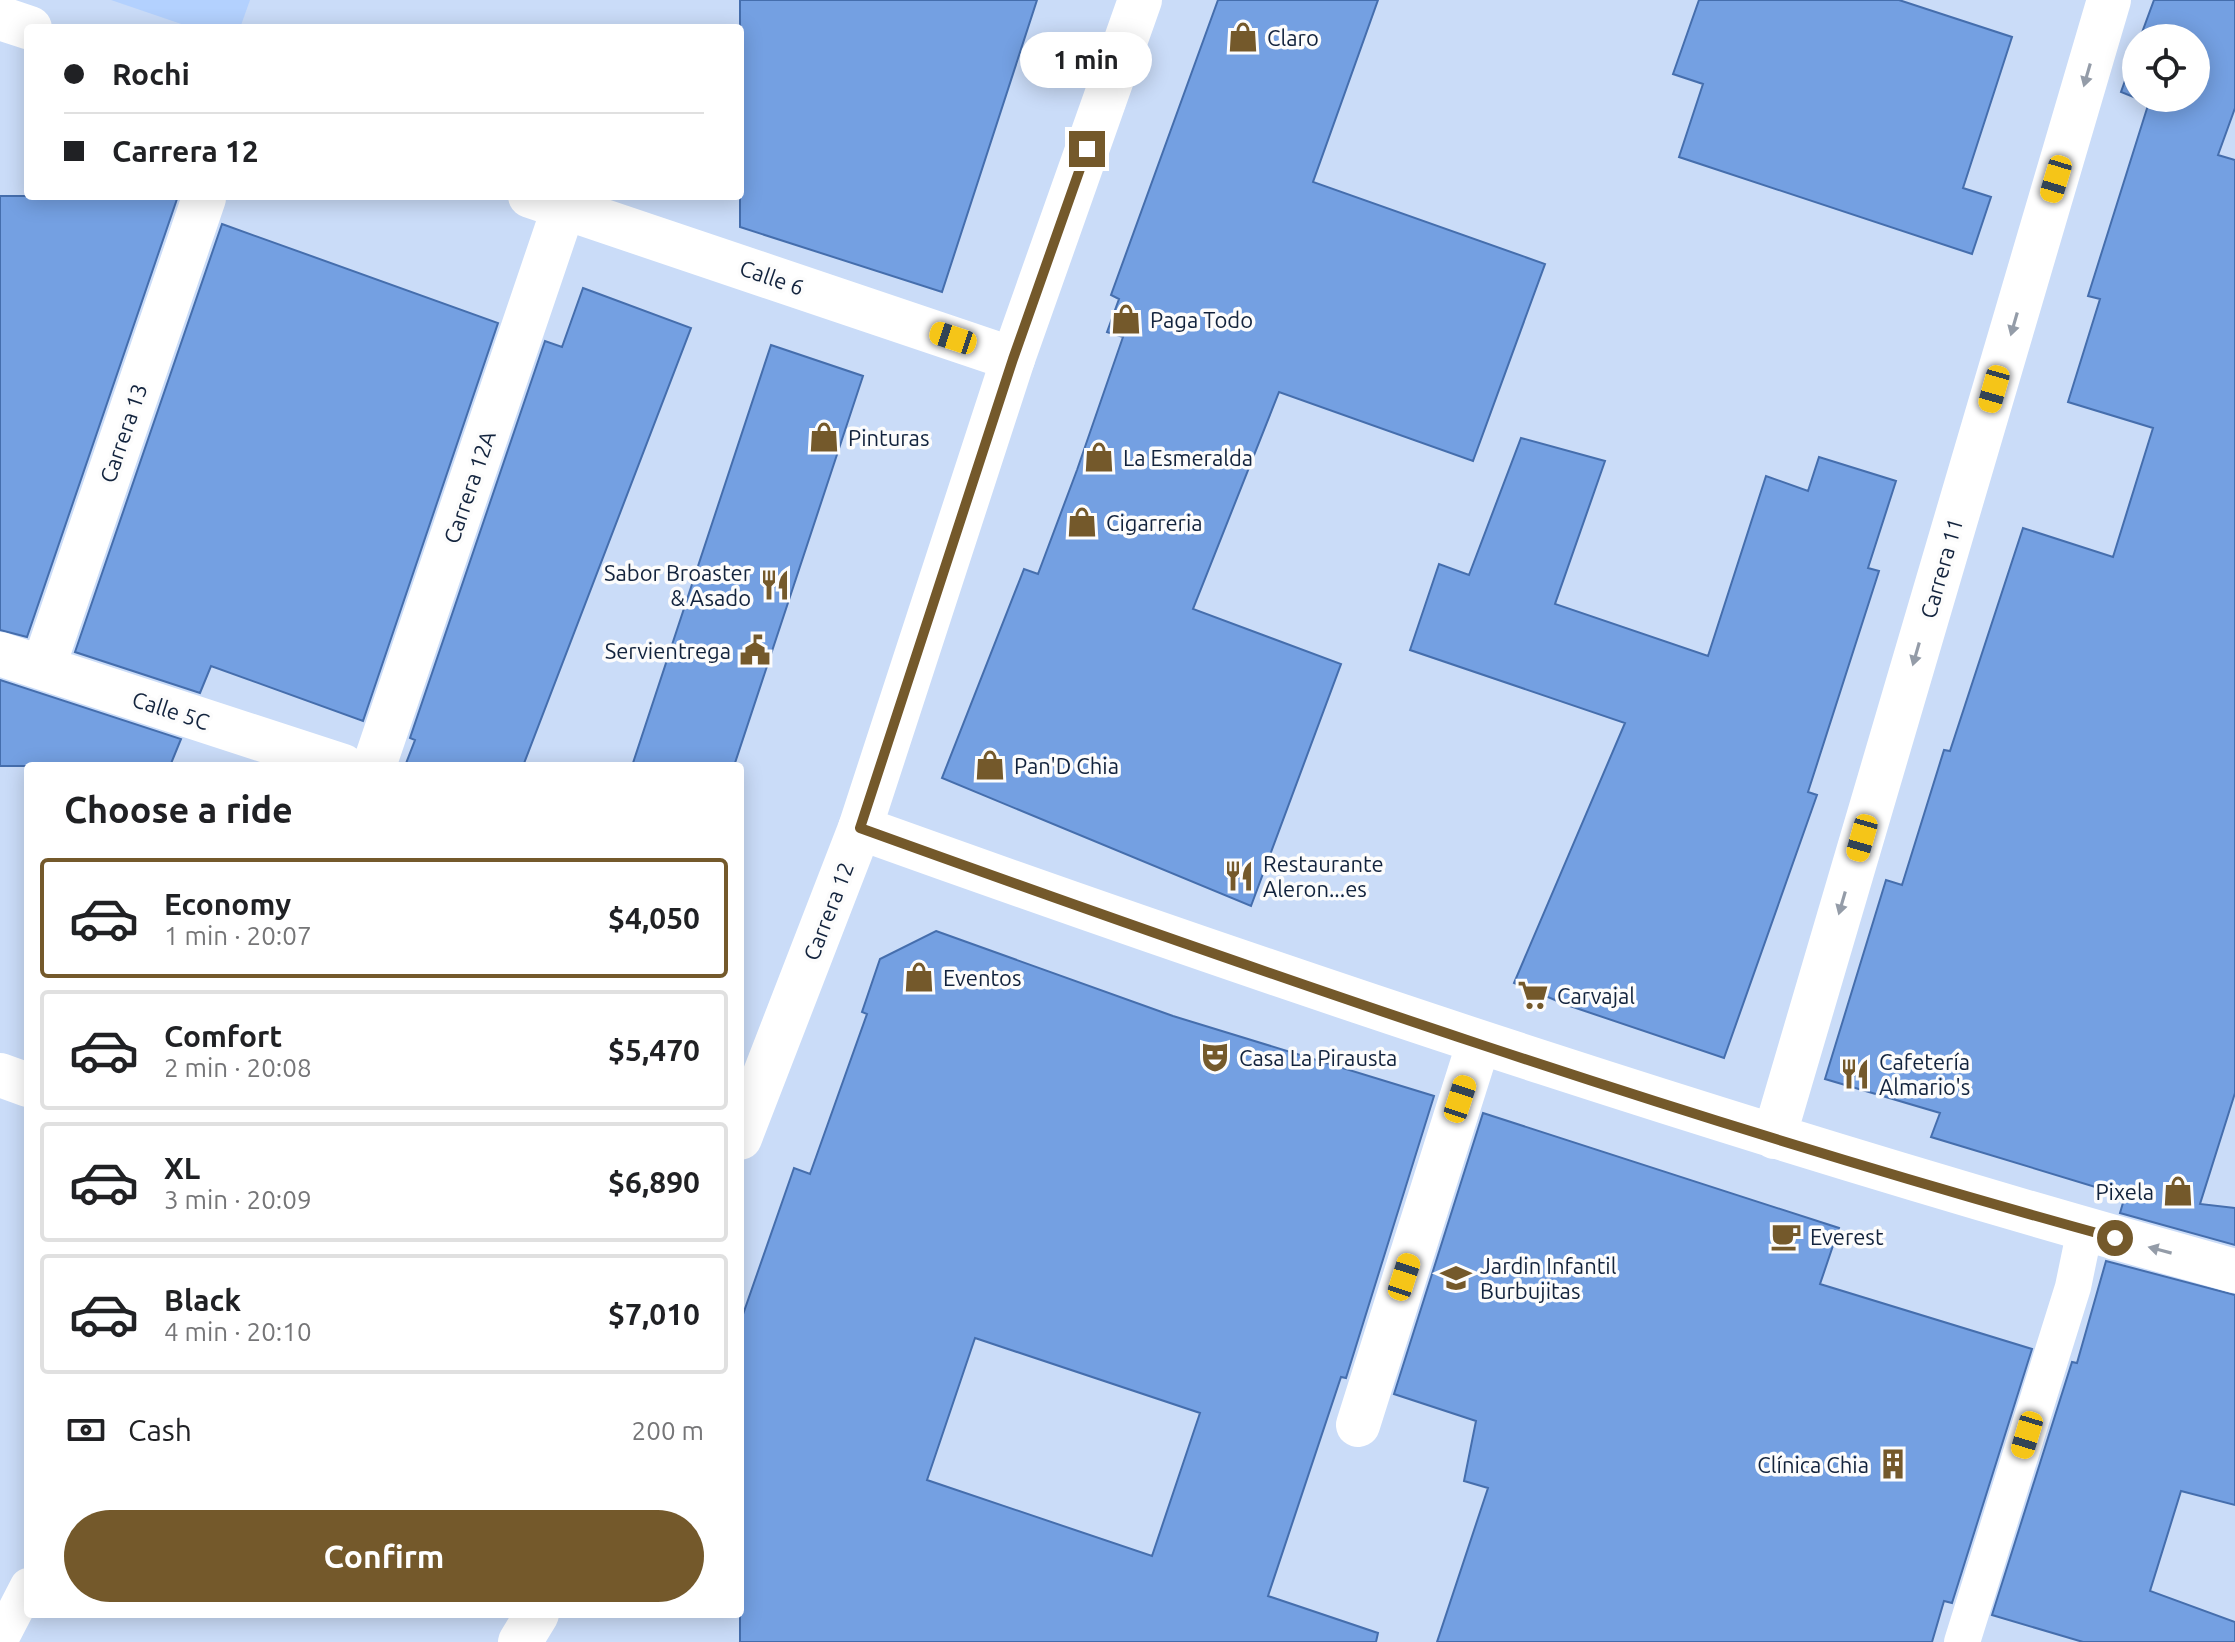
<!DOCTYPE html>
<meta charset="utf-8">
<style>
:root{--surface:#fff;--page:#f2f2f2;--text:#202124;--muted:#757577;--line:#e0e0e0;--accent:#74592b}
body{margin:0;font-family:Ubuntu,sans-serif;background:var(--page);color:var(--text);height:100vh;display:flex;flex-direction:column;font-size:30px;white-space:nowrap}
*{box-sizing:border-box;margin:0}
p{font-size:26px;color:var(--muted)}
.icon{flex:none;width:44px;height:44px;fill:none;stroke:currentColor;stroke-width:2;stroke-linecap:round;stroke-linejoin:round}
.map{position:relative;flex:1;overflow:hidden}
.sheet{position:absolute;left:24px;top:762px;width:720px;height:856px;display:flex;flex-direction:column;background:var(--surface);border-radius:8px;box-shadow:0 4px 20px #0003}
.sheet>*{flex:none}
.guide{position:absolute;left:24px;top:24px;width:720px;height:176px;border-radius:8px;box-shadow:0 4px 20px #0003;display:grid;align-content:center;height:176px;padding:0 40px;background:var(--surface)}
.controls{position:absolute;left:2122px;top:24px;display:grid;gap:16px}
.controls a{display:grid;place-items:center;width:88px;height:88px;border-radius:50%;background:var(--surface);box-shadow:0 4px 20px #0003;font-size:40px}
.end{position:absolute;width:36px;height:36px;margin:-18px;border:10px solid #74592b;background:#fff;box-shadow:0 0 0 4px #fff}
.from{border-radius:50%}
.bubble{position:absolute;height:56px;border-radius:28px;background:var(--surface);box-shadow:0 4px 20px #0003;font-size:26px;font-weight:700;line-height:56px;text-align:center}
.car{position:absolute;width:24px;height:48px;margin:-24px -12px;border-radius:10px;box-shadow:0 0 6px 2px #0007;background:linear-gradient(#f5c518 24%,#345 0 40%,#f5c518 0 76%,#345 0 86%,#f5c518 0)}
.guide b{display:flex;align-items:center;gap:28px;height:76px;font-size:30px}
.guide b+b{border-top:2px solid var(--line)}
.guide i{width:20px;height:20px;background:var(--text)}
ul{padding:0;list-style:none}
li{display:flex;align-items:center;gap:24px;height:120px;margin:0 16px 12px;padding:0 24px;border:4px solid var(--line);border-radius:8px}
li div{flex:1}
li b{display:block;font-size:30px}
li em{font-style:normal;font-weight:700}
li.active{border-color:var(--accent)}
li>.icon{width:72px;height:72px;stroke-width:1.5}
h2{padding:0 40px;font-size:36px;line-height:96px}
.pay{display:flex;align-items:center;gap:20px;height:88px;padding:0 40px;font-size:30px}
.pay p{margin-inline-start:auto}
.button{display:flex;gap:16px;margin-top:auto;padding:16px 40px}
.button a{flex:1;height:92px;border-radius:48px;background:var(--accent);color:#fff;font-size:32px;font-weight:700;line-height:92px;text-align:center}
.map>svg:first-child{display:block}
</style>
<div class="map">
<svg width="2235" height="1642" viewBox="0 0 2235 1642">
<rect width="100%" height="100%" fill="#cadcf8"/>
<path fill="#b3d1fe" d="M 111,0 L 250,0 L 240,28 L 193,28 Z"/>
<path fill="#74a0e2" stroke="#456ead" stroke-width="2" fill-rule="evenodd" d="M 740,0 L 1037,0 L 942,292 L 740,227 Z
M 1218,0 L 1378,0 L 1313,182 L 1545,264 L 1473,461 L 1279,392 L 1193,609 L 1341,664 L 1251,906 L 942,778 L 1024,569 L 1038,574 L 1077,470 L 1123,337 L 1107,332 L 1119,299 L 1111,295 Z
M 1699,0 L 1899,0 L 2012,37 L 1963,188 L 1991,197 L 1972,254 L 1679,157 L 1703,84 L 1673,74 Z
M 2154,0 L 2235,0 L 2235,108 L 2218,155 L 2235,160 L 2235,1093 L 2200,1204 L 2235,1208 L 2235,1245 L 2120,1213 L 2125,1196 L 1931,1137 L 1940,1113 L 1825,1079 L 1886,880 L 1902,885 L 1944,750 L 1950,751 L 2023,528 L 2113,557 L 2153,428 L 2068,402 L 2100,299 L 2088,296 L 2149,102 L 2136,98 L 2196,98 L 2196,38 L 2140,38 Z
M 2136,50 L 2136,98 L 2121,92 Z
M 0,196 L 178,196 L 27,637 L 0,630 Z
M 222,224 L 498,323 L 363,721 L 211,666 L 200,693 L 75,652 Z
M 583,288 L 691,328 L 523,766 L 405,766 L 415,740 L 410,738 L 545,341 L 562,347 Z
M 771,345 L 863,376 L 734,766 L 632,766 Z
M 1521,438 L 1605,461 L 1555,604 L 1708,656 L 1766,476 L 1808,491 L 1819,457 L 1896,481 L 1868,568 L 1879,571 L 1808,792 L 1817,795 L 1724,1058 L 1567,1005 L 1514,983 L 1625,723 L 1410,650 L 1439,564 L 1469,575 Z
M 0,680 L 181,739 L 170,766 L 0,766 Z
M 936,931 L 1173,1016 L 1434,1096 L 1346,1378 L 1341,1377 L 1268,1596 L 1378,1633 L 1376,1642 L 740,1642 L 740,1323 L 794,1168 L 810,1174 L 867,1014 L 862,1012 L 880,959 ZM 975,1338 L 1200,1413 L 1152,1556 L 927,1480 Z
M 1483,1113 L 1839,1228 L 1820,1284 L 2032,1349 L 1952,1603 L 1944,1601 L 1932,1642 L 1437,1642 L 1488,1488 L 1464,1481 L 1476,1421 L 1394,1394 Z
M 2106,1261 L 2235,1295 L 2235,1505 L 2181,1491 L 2150,1591 L 2235,1622 L 2235,1642 L 2083,1642 L 1992,1615 L 2072,1362 L 2077,1363 Z"/>
<g fill="none" stroke-linecap="round" stroke-linejoin="round">
<path stroke="#fff" stroke-width="36" d="M 0,1640 L 28,1586
M 1962,1642 L 2073,1287 L 2085,1229"/>
<path stroke="#fff" stroke-width="44" d="M 0,18 L 30,28
M 530,196 L 1013,359
M 0,654 L 343,766
M 43,668 L 204,198
M 374,766 L 564,207
M 860,828 C 1314,991 1770,1143 2235,1271
M 0,1075 L 28,1085
M 1774,1137 L 2109,0
M 1358,1425 L 1479,1042"/>
<path stroke="#fff" stroke-width="44" d="M 740,1138 L 860,828 L 1013,359 L 1140,0
M 520,1642 L 537,1614"/>
</g>
<defs><path id="oneway-solid" d="M-6-.8H1V-3.2L6.5 0L1 3.2V.8H-6Z" transform="scale(2)"/></defs>
<g fill="#949ca8">
<use href="#oneway-solid" transform="translate(2087 75) rotate(106)"/>
<use href="#oneway-solid" transform="translate(2014 324) rotate(106)"/>
<use href="#oneway-solid" transform="translate(1916 654) rotate(106)"/>
<use href="#oneway-solid" transform="translate(1842 903) rotate(106)"/>
<use href="#oneway-solid" transform="translate(2160 1250) rotate(-165)"/>
</g>
<g fill="none" stroke-linecap="round" stroke-linejoin="round">
<path stroke="#74592b" stroke-width="10" d="M 1087,149 L 1013,359 L 860,828 C 1273,977 1691,1122 2115,1238"/>
</g>
<defs>
<g id="shop-bare" transform="scale(2.4)"><path d="M-5-2.5h2.3a2.7 3.5 0 0 1 5.4 0H5L5.5 6h-11ZM-1.5-2.5h3a1.5 2.3 0 0 0-3 0Z" fill="#74592b" stroke="#fcfcfc" stroke-width="2.5" paint-order="stroke"/></g>
<g id="restaurant-bare" transform="scale(2.4)"><path d="M-5-6h1v4h1v-4h1v4h1v-4h1v5L-1.5 .5V6h-2V.5L-5-1ZM5-6V6H3V1.5H1.5Q1.5-4 5-6Z" fill="#74592b" stroke="#fcfcfc" stroke-width="2.5" paint-order="stroke"/></g>
<g id="civic-bare" transform="scale(2.4)"><path d="M-.6-6.5H3V-4.5H.6V-3L4-1V1h2V6H-6V1h2V-1L-.6-3ZM-1.2 2.5V6h2.4V2.5Z" fill="#74592b" stroke="#fcfcfc" stroke-width="2.5" paint-order="stroke"/></g>
<g id="supermarket-bare" transform="scale(2.4)"><path d="M-6-5.5h2.5l.6 2H6L4.5 2H-2.5L-4.4-4H-6ZM-1.5 3.2a1.3 1.3 0 1 0 .1 0ZM3 3.2a1.3 1.3 0 1 0 .1 0Z" fill="#74592b" stroke="#fcfcfc" stroke-width="2.5" paint-order="stroke"/></g>
<g id="theatre-bare" transform="scale(2.4)"><path d="M-5-5.5Q0-4 5-5.5V0Q5 5 0 6Q-5 5-5 0ZM-3.3-2.5H-1v1.5H-3.3ZM1-2.5H3.3v1.5H1ZM-2.8 1Q0 5.5 2.8 1Z" fill="#74592b" stroke="#fcfcfc" stroke-width="2.5" paint-order="stroke"/></g>
<g id="cafe-bare" transform="scale(2.4)"><path d="M-5.5-4.5H6V0H3Q3 3.5 0 3.5H-2.5Q-5.5 3.5-5.5 0ZM3-3.2v2h1.7v-2ZM-6 4.5H4V6H-6Z" fill="#74592b" stroke="#fcfcfc" stroke-width="2.5" paint-order="stroke"/></g>
<g id="school-bare" transform="scale(2.4)"><path d="M0-5L7-2L0 1L-7-2ZM-4 1L0 2.5L4 1V4Q0 6-4 4Z" fill="#74592b" stroke="#fcfcfc" stroke-width="2.5" paint-order="stroke"/></g>
<g id="building-bare" transform="scale(2.4)"><path d="M-4-6H4V6H1V3H-1V6H-4ZM-2.5-4.3h1.7v1.8h-1.7ZM.8-4.3h1.7v1.8H.8ZM-2.5-1h1.7V.8h-1.7ZM.8-1h1.7V.8H.8Z" fill="#74592b" stroke="#fcfcfc" stroke-width="2.5" paint-order="stroke"/></g>
</defs>
<g fill-rule="evenodd">
<use href="#shop-bare" x="1243" y="37"/>
<use href="#shop-bare" x="1126" y="319"/>
<use href="#shop-bare" x="824" y="437"/>
<use href="#shop-bare" x="1099" y="457"/>
<use href="#shop-bare" x="1082" y="522"/>
<use href="#restaurant-bare" x="775" y="585"/>
<use href="#civic-bare" x="755" y="650"/>
<use href="#shop-bare" x="990" y="765"/>
<use href="#restaurant-bare" x="1239" y="876"/>
<use href="#shop-bare" x="919" y="977"/>
<use href="#supermarket-bare" x="1533" y="995"/>
<use href="#theatre-bare" x="1215" y="1057"/>
<use href="#restaurant-bare" x="1855" y="1074"/>
<use href="#shop-bare" x="2178" y="1191"/>
<use href="#cafe-bare" x="1786" y="1236"/>
<use href="#school-bare" x="1456" y="1278"/>
<use href="#building-bare" x="1893" y="1464"/>
</g>
<g text-anchor="middle" dominant-baseline="central" stroke-width="7" stroke-linejoin="round" paint-order="stroke">
<g font-size="22" fill="#12233d" stroke="#fcfcfc" text-anchor="start">
<text x="1267" y="37">Claro</text>
<text x="1150" y="319">Paga Todo</text>
<text x="848" y="437">Pinturas</text>
<text x="1123" y="457">La Esmeralda</text>
<text x="1106" y="522">Cigarreria</text>
<text x="751" y="572" text-anchor="end">Sabor Broaster<tspan x="751" dy="25">&amp; Asado</tspan></text>
<text x="731" y="650" text-anchor="end">Servientrega</text>
<text x="1014" y="765">Pan'D Chia</text>
<text x="1263" y="863">Restaurante<tspan x="1263" dy="25">Aleron...es</tspan></text>
<text x="943" y="977">Eventos</text>
<text x="1557" y="995">Carvajal</text>
<text x="1239" y="1057">Casa La Pirausta</text>
<text x="1879" y="1061">Cafetería<tspan x="1879" dy="25">Almario's</tspan></text>
<text x="2154" y="1191" text-anchor="end">Pixela</text>
<text x="1810" y="1236">Everest</text>
<text x="1480" y="1265">Jardin Infantil<tspan x="1480" dy="25">Burbujitas</tspan></text>
<text x="1869" y="1464" text-anchor="end">Clínica Chia</text>
</g>
<g font-size="22" fill="#12233d" stroke="#fcfcfc">
<text transform="translate(772 277) rotate(19)">Calle 6</text>
<text transform="translate(123 433) rotate(-71)">Carrera 13</text>
<text transform="translate(469 487) rotate(-71)">Carrera 12A</text>
<text transform="translate(1941 568) rotate(-74)">Carrera 11</text>
<text transform="translate(171 710) rotate(18)">Calle 5C</text>
<text transform="translate(828 911) rotate(-69)">Carrera 12</text>
</g>
</g>
</svg>
<div class="controls">
<a><svg class="icon" aria-label="locate" viewBox="0 0 24 24"><circle cx="12" cy="12" r="6"/><path d="M12 2v4M12 18v4M2 12h4M18 12h4"/></svg></a>
</div>
<i class="end from" style="left:2115px;top:1238px"></i>
<i class="end" style="left:1087px;top:149px"></i>
<div class="bubble" style="left:1020px;top:32px;width:132px">1 min</div>
<i class="car" style="left:2056px;top:179px;rotate:197deg"></i>
<i class="car" style="left:953px;top:338px;rotate:288deg"></i>
<i class="car" style="left:1994px;top:389px;rotate:196deg"></i>
<i class="car" style="left:1862px;top:838px;rotate:196deg"></i>
<i class="car" style="left:1460px;top:1099px;rotate:18deg"></i>
<i class="car" style="left:1404px;top:1277px;rotate:18deg"></i>
<i class="car" style="left:2027px;top:1435px;rotate:197deg"></i>
<div class="guide">
<b><i class="from"></i>Rochi</b>
<b><i></i>Carrera 12</b>
</div>
<section class="sheet">
<h2>Choose a ride</h2>
<ul>
<li class="active"><svg class="icon" aria-label="car" viewBox="0 0 24 24"><path d="M5 17H2v-5l4-1 3-4h7l3 4 3 1v5h-3M9 17h6M6 11h13"/><circle cx="7" cy="17" r="2"/><circle cx="17" cy="17" r="2"/></svg><div><b>Economy</b><p>1 min · 20:07</p></div><em>$4,050</em></li>
<li><svg class="icon" aria-label="car" viewBox="0 0 24 24"><path d="M5 17H2v-5l4-1 3-4h7l3 4 3 1v5h-3M9 17h6M6 11h13"/><circle cx="7" cy="17" r="2"/><circle cx="17" cy="17" r="2"/></svg><div><b>Comfort</b><p>2 min · 20:08</p></div><em>$5,470</em></li>
<li><svg class="icon" aria-label="car" viewBox="0 0 24 24"><path d="M5 17H2v-5l4-1 3-4h7l3 4 3 1v5h-3M9 17h6M6 11h13"/><circle cx="7" cy="17" r="2"/><circle cx="17" cy="17" r="2"/></svg><div><b>XL</b><p>3 min · 20:09</p></div><em>$6,890</em></li>
<li><svg class="icon" aria-label="car" viewBox="0 0 24 24"><path d="M5 17H2v-5l4-1 3-4h7l3 4 3 1v5h-3M9 17h6M6 11h13"/><circle cx="7" cy="17" r="2"/><circle cx="17" cy="17" r="2"/></svg><div><b>Black</b><p>4 min · 20:10</p></div><em>$7,010</em></li>
</ul>
<div class="pay"><svg class="icon" aria-label="cash" viewBox="0 0 24 24"><path d="M3 7h18v10H3z"/><circle cx="12" cy="12" r="2"/></svg>Cash<p>200 m</p></div>
<div class="button"><a>Confirm</a></div>
</section>
</div>
